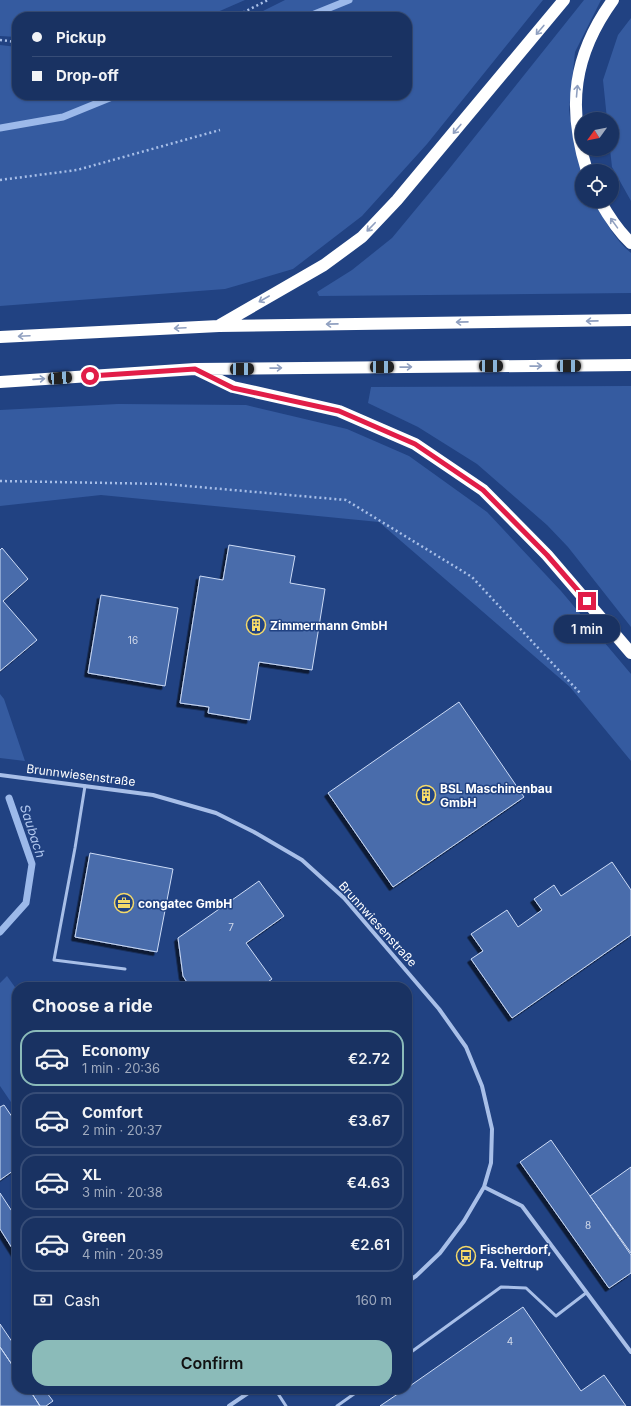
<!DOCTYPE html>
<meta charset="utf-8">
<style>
:root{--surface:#193262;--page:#223a68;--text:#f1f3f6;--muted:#9faabe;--line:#374d77;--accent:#8bbbb9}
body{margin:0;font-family:Inter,sans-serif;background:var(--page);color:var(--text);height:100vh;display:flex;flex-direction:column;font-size:15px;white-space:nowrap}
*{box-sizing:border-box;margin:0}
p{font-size:13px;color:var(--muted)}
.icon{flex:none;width:22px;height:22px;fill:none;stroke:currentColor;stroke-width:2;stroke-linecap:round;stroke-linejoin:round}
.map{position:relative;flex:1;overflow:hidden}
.panel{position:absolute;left:12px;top:982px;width:400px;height:412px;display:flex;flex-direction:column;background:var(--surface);border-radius:16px;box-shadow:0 1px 3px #0004,0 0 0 1px var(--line)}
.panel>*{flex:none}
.banner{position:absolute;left:12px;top:12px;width:400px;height:88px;border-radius:16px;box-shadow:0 1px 3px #0004,0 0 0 1px var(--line);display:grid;align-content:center;height:88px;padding:0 20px;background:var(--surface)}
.needle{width:26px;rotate:237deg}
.fabs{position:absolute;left:575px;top:112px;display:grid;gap:8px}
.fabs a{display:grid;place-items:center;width:44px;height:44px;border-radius:50%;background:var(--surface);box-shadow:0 1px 3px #0004,0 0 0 1px var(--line);font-size:20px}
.end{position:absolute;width:18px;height:18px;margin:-9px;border:5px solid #e11d48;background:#fff;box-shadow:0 0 0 2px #fff}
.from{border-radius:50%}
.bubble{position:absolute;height:28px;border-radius:14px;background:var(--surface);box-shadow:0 1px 3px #0004,0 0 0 1px var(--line);font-size:13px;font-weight:600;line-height:28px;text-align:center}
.car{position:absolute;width:12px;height:24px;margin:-12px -6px;border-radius:5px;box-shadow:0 0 3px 1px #0007;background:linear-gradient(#222 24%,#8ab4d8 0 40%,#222 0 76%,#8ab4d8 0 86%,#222 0)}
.banner b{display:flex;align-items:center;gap:14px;height:38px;font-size:15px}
.banner b+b{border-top:1px solid var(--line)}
.banner i{width:10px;height:10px;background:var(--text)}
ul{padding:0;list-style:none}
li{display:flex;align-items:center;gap:12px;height:56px;margin:0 8px 6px;padding:0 12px;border:2px solid var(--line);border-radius:16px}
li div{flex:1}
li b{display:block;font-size:15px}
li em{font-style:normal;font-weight:600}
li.current{border-color:var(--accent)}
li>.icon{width:36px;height:36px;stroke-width:1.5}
h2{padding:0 20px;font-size:18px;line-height:48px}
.pay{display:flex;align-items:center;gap:10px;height:44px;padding:0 20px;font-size:15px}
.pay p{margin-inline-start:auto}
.button{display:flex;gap:8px;margin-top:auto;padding:8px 20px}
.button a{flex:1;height:46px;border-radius:16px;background:var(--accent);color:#111;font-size:16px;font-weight:600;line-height:46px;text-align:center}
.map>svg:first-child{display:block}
</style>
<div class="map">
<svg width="631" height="1406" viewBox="0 0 631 1406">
<defs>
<filter id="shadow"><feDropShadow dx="-3.5" dy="3.5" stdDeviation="0" flood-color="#0009"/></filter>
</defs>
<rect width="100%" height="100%" fill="#214282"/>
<path fill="#355ba0" d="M 0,0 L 245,0 L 206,17 L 17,17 L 17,37 L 0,36 Z
M 285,0 L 543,0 L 427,144 L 362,216 L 293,269 L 225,289 L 0,306 L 0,45 L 17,47 L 17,95 L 407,95 L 407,17 L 251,17 Z
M 584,0 L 601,0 L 575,52 L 569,110 L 573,138 L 582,171 L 582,201 L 595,201 C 604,220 615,240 631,253 L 631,293 L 319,296 L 317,292 L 352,270 L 392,238 L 445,174 Z
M 631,18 L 631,201 L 612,167 L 610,149 L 612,149 L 612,119 L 607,119 L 603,80 L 618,35 Z
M 631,386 L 631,627 L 568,547 L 547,525 L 477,464 L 418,427 L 368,403 L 371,387 Z
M 118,404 L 246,405 L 347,429 L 409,456 L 487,512 L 561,591 L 631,674 L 631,761 L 570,687 L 379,522 L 101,495 L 0,506 L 0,410 Z
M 0,694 L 4,699 L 25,761 L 0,758 Z
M 7,976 L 17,990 L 17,1111 L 0,1086 L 0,983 Z"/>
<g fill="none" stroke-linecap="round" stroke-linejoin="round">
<path stroke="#9cb9ea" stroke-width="7" d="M 307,17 L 349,0
M 0,128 L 63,117 L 117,95
M 0,932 L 26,903 L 32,864 L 9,798"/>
</g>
<path fill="#496cab" stroke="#ccdbf6" filter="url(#shadow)" d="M 229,545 L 295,556 L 290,583 L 325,589 L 312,670 L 259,662 L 250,720 L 208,713 L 209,707 L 180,703 L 200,576 L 223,580 Z
M 2,548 L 28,579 L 3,601 L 37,640 L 0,671 L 0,550 Z
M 101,595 L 178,608 L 165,686 L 88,673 Z
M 459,702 L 524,797 L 393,887 L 328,793 Z
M 90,853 L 173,869 L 157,952 L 75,937 Z
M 612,862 L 631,890 L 631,935 L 512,1018 L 471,959 L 483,951 L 471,934 L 507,910 L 518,927 L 542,910 L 534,899 L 554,885 L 561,896 Z
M 259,881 L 284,916 L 246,943 L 272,979 L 261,987 L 190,987 L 183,976 L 178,938 Z
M 4,1105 L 17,1124 L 17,1168 L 0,1180 L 0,1107 Z
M 551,1140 L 631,1255 L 631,1273 L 609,1288 L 520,1162 Z
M 631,1167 L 631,1253 L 590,1196 Z
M 0,1193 L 17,1219 L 17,1256 L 0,1229 Z
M 523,1307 L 581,1391 L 604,1375 L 626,1406 L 380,1406 L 405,1389 L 407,1389 L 407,1388 Z
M 0,1324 L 17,1349 L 17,1372 L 0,1347 Z
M 0,1347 L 17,1372 L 17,1389 L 29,1389 L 40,1406 L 0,1406 Z
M 29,1389 L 44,1389 L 53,1401 L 46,1406 L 40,1406 Z"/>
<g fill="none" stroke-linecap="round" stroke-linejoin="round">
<path stroke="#a8bfe8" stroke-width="2.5" stroke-dasharray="2 3" stroke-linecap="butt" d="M 234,17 L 268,0
M 0,40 L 17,42
M 0,180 L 77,170 L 220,130
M 0,481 L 165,484 L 346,500 L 472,577 L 580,693"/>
<path stroke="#a8bfe8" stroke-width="3" d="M 85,786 L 75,848 L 54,960 L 125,969
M 407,1355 L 501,1287 L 526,1288 L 556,1316 L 586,1293
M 275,1389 L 286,1406
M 337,1406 L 361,1389"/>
<path stroke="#a8bfe8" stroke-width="4" d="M 0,775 L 153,795 L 216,813 L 254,832 L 302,860 L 344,898 L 439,1009 L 466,1047 L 482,1086 L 492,1129 L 491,1163 L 484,1187 L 464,1221 L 440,1253 L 416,1276 L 407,1282
M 484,1187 L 522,1206 L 631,1352
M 229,1406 L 254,1389"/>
<path stroke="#fff" stroke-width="12" d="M 587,171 C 567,107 573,55 613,0
M 600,201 C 609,217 618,231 631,243
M 220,325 L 324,265 L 362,237 L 397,200 L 564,0
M 0,337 L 219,326 L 631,320
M 198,370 L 233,387 L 339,411 L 415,444 L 483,490 L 547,555 L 631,653
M 0,382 L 195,369 L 631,365"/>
</g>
<defs><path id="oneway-shaft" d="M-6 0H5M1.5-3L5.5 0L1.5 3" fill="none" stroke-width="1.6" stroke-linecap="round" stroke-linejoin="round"/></defs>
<g stroke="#90a0c0">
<use href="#oneway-shaft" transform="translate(540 30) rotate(130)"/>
<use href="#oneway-shaft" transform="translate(577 91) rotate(-85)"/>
<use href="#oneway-shaft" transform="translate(457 129) rotate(130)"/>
<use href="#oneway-shaft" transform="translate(614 223) rotate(-126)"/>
<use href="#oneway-shaft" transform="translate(371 227) rotate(134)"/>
<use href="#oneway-shaft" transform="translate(264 299) rotate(150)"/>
<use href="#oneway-shaft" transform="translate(592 321) rotate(179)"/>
<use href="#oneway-shaft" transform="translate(462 322) rotate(179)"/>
<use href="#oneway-shaft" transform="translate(332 324) rotate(179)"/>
<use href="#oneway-shaft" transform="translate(180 328) rotate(177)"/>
<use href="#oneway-shaft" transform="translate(24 336) rotate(177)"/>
<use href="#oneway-shaft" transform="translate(536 366) rotate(-1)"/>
<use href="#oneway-shaft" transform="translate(406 367) rotate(-1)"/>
<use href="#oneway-shaft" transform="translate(276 368) rotate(-1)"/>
<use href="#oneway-shaft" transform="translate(39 379) rotate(-4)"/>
</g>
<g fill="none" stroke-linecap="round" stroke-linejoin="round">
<path stroke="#e11d48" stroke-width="5" d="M 90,376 L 195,369 L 233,388 L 339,411 L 415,444 L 483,490 L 547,555 L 587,601"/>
</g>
<defs>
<g id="building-ring" transform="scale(1)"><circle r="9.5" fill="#214282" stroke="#f5da69" stroke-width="1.5"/><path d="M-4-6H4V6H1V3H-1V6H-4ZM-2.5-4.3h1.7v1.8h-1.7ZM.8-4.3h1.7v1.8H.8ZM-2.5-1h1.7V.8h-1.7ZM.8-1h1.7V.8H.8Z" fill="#f5da69"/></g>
<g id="office-ring" transform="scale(1)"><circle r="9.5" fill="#214282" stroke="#f5da69" stroke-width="1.5"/><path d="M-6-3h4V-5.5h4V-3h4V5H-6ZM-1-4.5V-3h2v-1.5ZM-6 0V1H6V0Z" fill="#f5da69"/></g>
<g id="bus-ring" transform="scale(1)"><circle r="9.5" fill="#214282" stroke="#f5da69" stroke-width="1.5"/><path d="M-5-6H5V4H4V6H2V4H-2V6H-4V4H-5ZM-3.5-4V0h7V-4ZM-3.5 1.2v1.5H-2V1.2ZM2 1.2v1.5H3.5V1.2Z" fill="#f5da69"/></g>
</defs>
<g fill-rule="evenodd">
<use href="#building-ring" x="256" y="625"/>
<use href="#building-ring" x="426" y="795"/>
<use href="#office-ring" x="124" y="903"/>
<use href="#bus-ring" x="466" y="1256"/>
</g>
<g text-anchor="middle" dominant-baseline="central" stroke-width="3" stroke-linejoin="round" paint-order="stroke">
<g font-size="10" fill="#d2daea">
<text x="133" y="640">16</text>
<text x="231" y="927">7</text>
<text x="588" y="1225">8</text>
<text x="510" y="1341">4</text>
</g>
<g font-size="12" font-weight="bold" fill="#fff" stroke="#214282" text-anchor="start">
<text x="270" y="625">Zimmermann GmbH</text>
<text x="440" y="788">BSL Maschinenbau<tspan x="440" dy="14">GmbH</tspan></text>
<text x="138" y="903">congatec GmbH</text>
<text x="480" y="1249">Fischerdorf,<tspan x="480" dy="14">Fa. Veltrup</tspan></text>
</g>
<g font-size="12" fill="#fff" stroke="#214282">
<text transform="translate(81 775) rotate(7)">Brunnwiesenstraße</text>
<text transform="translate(378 924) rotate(48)">Brunnwiesenstraße</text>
</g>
<g font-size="13" font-style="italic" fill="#b3c9f0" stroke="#214282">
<text transform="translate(33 831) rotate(72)">Saubach</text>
</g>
</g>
</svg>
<div class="fabs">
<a><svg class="needle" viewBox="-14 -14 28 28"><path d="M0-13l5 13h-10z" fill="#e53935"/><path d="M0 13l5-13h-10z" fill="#9faabe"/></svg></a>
<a><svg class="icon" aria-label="locate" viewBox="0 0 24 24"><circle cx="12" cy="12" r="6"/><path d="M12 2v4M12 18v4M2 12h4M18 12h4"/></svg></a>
</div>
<i class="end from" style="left:90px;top:376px"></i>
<i class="end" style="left:587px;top:601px"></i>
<div class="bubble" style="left:554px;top:615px;width:66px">1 min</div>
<i class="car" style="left:491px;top:366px;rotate:90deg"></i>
<i class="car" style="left:569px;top:366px;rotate:90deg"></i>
<i class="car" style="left:382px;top:367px;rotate:90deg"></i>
<i class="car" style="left:242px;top:369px;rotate:89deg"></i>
<i class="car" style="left:60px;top:378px;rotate:86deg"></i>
<div class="banner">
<b><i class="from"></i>Pickup</b>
<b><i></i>Drop-off</b>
</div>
<section class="panel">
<h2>Choose a ride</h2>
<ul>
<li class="current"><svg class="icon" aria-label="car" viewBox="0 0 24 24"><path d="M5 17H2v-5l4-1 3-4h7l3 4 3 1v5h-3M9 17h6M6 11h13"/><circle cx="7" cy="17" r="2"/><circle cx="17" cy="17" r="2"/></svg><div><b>Economy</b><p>1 min · 20:36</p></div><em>€2.72</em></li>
<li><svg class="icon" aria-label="car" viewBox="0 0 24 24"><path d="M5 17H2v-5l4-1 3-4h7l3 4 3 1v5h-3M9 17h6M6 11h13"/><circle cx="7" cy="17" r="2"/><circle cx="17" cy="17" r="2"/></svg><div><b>Comfort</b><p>2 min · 20:37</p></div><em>€3.67</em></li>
<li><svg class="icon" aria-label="car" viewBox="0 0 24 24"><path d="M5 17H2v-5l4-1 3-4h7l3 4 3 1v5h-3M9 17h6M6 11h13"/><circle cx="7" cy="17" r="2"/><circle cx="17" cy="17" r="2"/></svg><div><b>XL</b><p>3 min · 20:38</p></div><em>€4.63</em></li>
<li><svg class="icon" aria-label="car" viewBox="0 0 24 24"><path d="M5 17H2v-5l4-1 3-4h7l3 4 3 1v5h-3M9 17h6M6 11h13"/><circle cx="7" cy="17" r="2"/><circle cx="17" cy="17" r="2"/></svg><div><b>Green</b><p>4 min · 20:39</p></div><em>€2.61</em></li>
</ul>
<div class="pay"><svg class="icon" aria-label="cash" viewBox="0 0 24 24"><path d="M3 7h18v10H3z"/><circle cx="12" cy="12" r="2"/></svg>Cash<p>160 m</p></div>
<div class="button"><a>Confirm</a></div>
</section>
</div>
